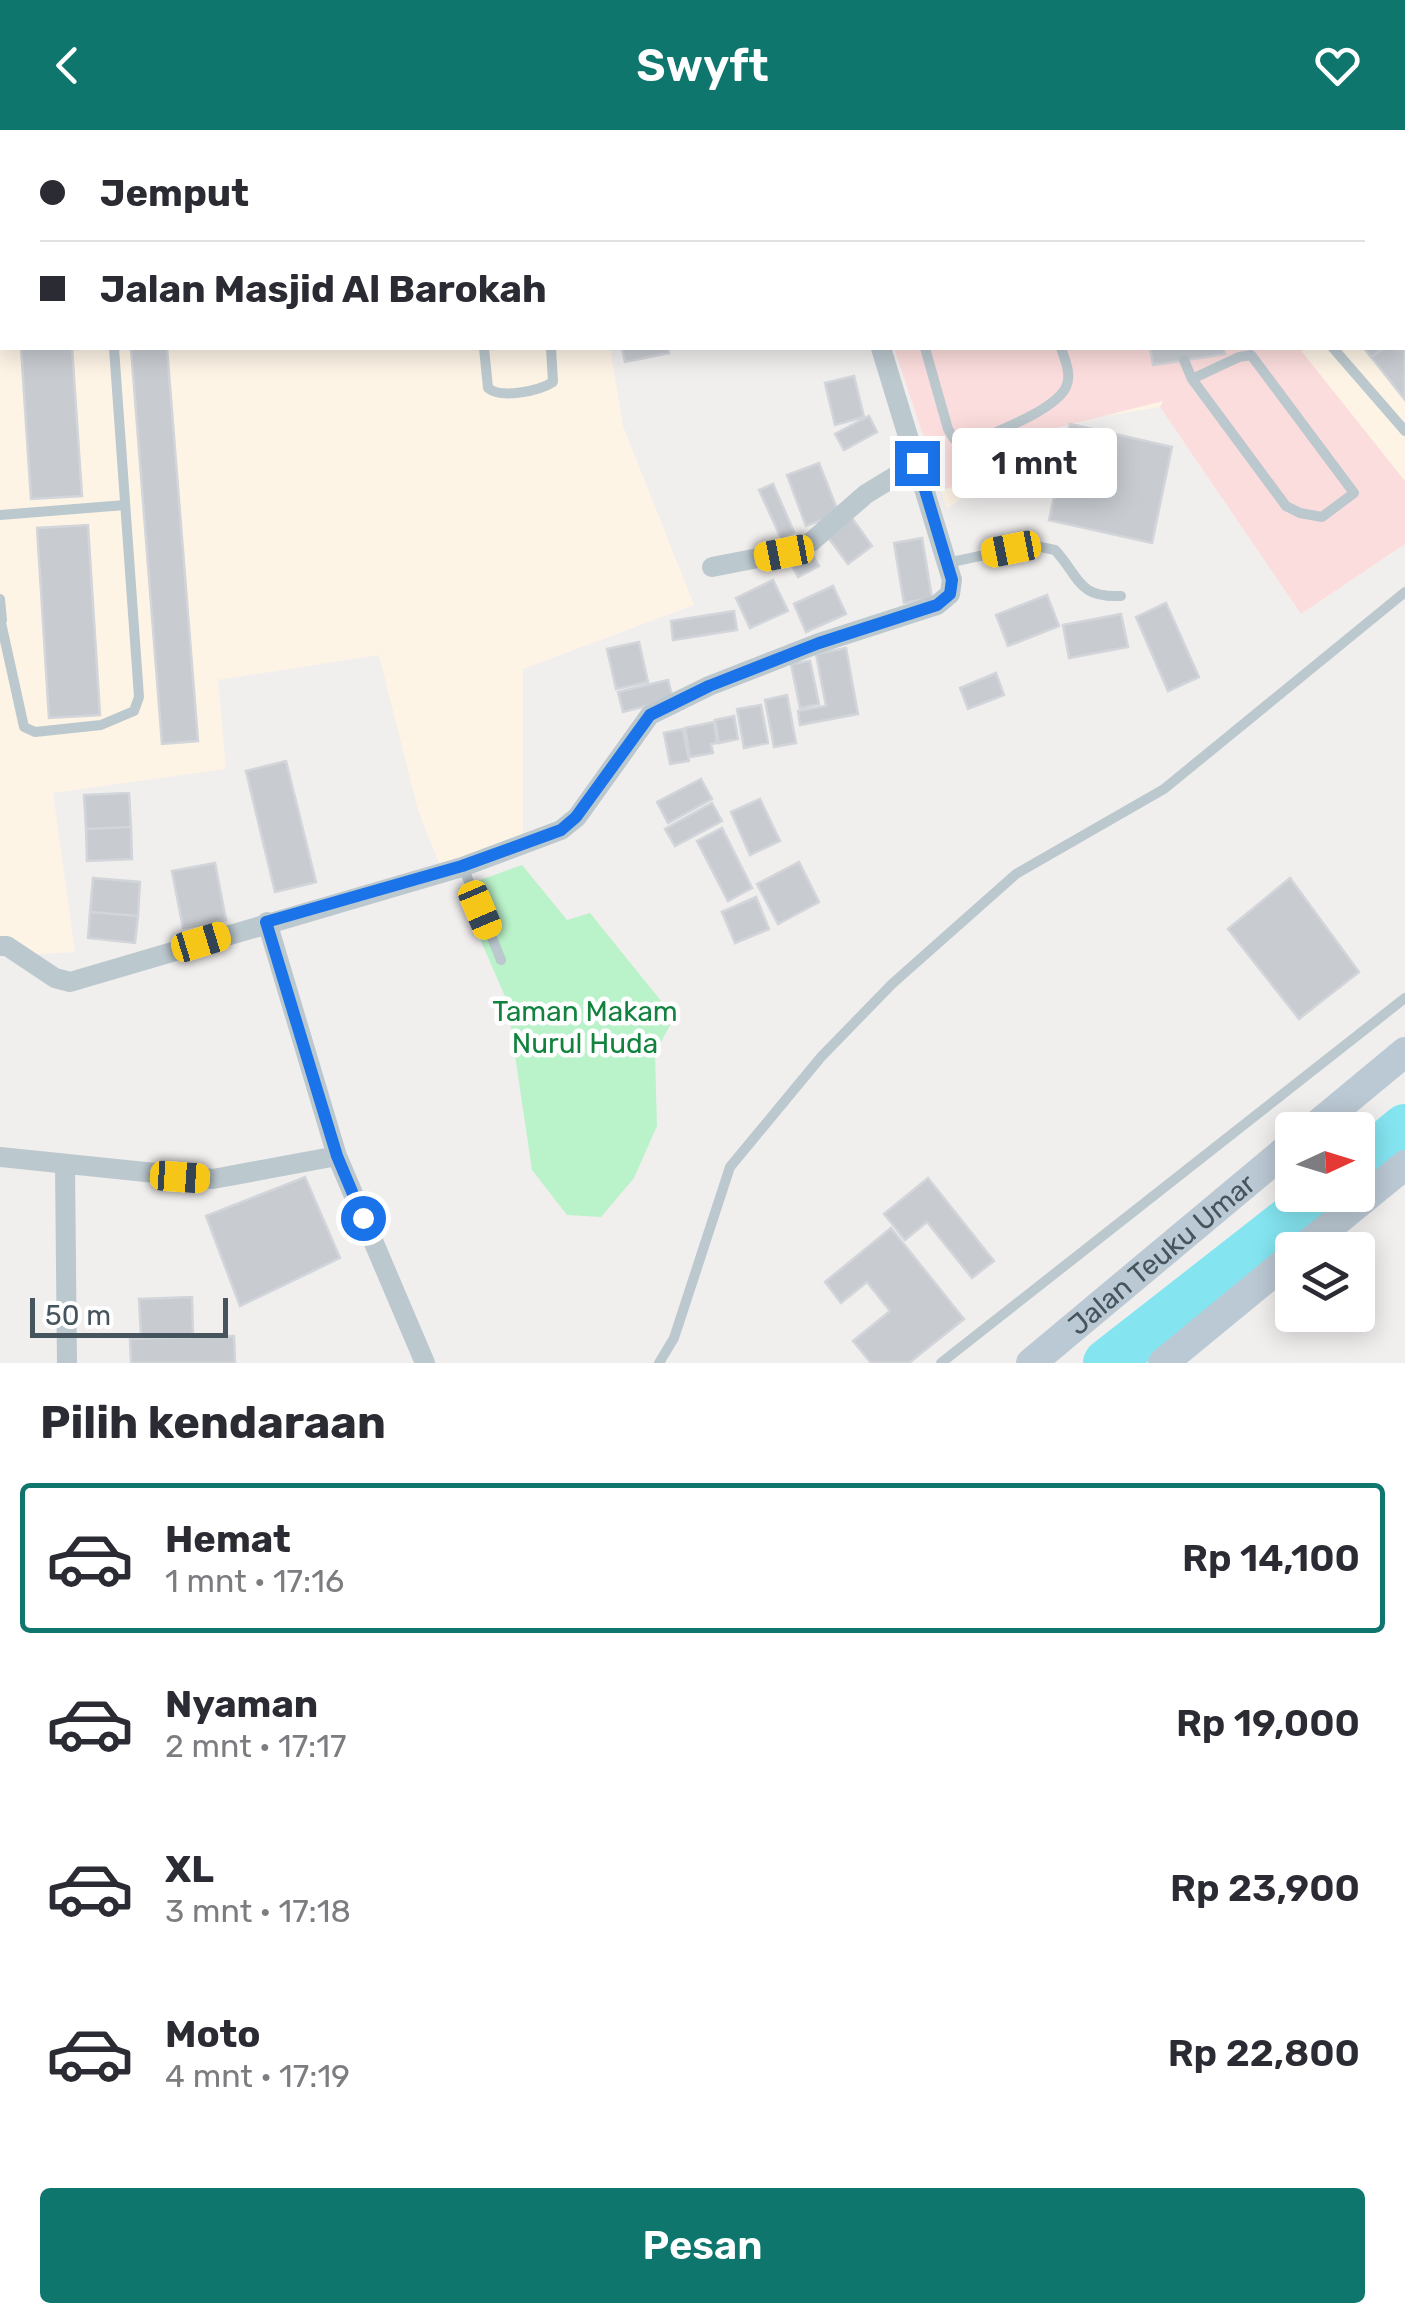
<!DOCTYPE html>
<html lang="id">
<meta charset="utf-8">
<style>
:root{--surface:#fff;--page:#f7f7f7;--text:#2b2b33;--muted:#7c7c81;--line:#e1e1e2;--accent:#0f766e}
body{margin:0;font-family:Rubik,sans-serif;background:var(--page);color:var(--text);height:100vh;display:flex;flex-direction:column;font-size:38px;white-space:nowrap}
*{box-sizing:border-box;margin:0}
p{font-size:32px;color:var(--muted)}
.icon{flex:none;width:55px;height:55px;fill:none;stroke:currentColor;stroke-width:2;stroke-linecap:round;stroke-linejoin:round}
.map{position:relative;height:1233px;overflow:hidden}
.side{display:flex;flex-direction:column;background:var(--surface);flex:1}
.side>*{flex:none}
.top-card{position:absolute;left:0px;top:0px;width:1405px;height:220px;box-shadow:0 5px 25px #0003;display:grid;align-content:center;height:220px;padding:0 40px;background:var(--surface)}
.needle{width:65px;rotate:86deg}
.tools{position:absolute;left:1275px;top:982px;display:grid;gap:20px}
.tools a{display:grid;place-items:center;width:100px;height:100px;border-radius:10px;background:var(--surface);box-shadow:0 5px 25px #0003;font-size:50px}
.scale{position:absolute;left:30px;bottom:25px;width:198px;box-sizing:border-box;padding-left:10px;border:5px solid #45545d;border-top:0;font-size:28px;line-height:35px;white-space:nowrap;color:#45545d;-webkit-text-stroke:8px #fff;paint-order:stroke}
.end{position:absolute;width:45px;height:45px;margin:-22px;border:12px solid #1a73e8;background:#fff;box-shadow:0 0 0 5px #fff}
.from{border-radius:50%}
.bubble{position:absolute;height:70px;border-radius:10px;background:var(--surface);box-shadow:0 5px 25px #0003;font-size:32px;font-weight:600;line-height:70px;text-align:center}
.car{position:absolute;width:30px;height:60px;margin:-30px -15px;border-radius:12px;box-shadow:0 0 8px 2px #0007;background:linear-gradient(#f5c518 24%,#345 0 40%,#f5c518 0 76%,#345 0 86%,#f5c518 0)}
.top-card b{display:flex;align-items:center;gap:35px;height:95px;font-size:38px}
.top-card b+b{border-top:2px solid var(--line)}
.top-card i{width:25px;height:25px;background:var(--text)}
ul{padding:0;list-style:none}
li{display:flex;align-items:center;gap:30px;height:150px;margin:0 20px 15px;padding:0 20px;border:5px solid transparent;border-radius:10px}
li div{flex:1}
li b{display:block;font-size:38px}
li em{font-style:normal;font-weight:600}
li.selected{border-color:var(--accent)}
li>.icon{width:90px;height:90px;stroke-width:1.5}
h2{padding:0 40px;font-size:45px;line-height:120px}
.primary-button{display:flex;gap:20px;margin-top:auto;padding:20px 40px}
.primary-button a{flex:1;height:115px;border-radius:10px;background:var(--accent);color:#fff;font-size:40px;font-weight:600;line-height:115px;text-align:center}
header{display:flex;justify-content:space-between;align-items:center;height:130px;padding:0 40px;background:var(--accent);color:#fff;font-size:45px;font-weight:600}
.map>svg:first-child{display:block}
</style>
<header><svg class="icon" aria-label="back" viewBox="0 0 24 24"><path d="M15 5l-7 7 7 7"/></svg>Swyft<svg class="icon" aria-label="heart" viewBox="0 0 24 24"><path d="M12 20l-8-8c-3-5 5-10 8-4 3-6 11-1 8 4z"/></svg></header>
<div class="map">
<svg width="1405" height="1233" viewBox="0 0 1405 1233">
<rect width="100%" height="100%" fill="#f1eeee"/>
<path fill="#fdf4e6" d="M 0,0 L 1405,0 L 1405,414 L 1301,484 L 1160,277 L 1060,293 L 947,379 L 894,218 L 1402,218 L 1402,2 L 2,2 L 2,218 L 610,218 L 623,296 L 694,475 L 523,539 L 523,704 L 441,738 L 418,680 L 379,525 L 218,550 L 226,639 L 53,663 L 75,822 L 0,826 Z"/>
<path fill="#fcdddd" d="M 829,0 L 1203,0 L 1203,2 L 829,2 Z
M 894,218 L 1299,218 L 1405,351 L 1405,414 L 1301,484 L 1160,277 L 1163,271 L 1048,300 L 1034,337 L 941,360 Z"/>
<path fill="#baf2ca" d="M 522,735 L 567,790 L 590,783 L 674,887 L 655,924 L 657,996 L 634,1048 L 601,1087 L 567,1085 L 532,1040 L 507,871 L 458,758 Z"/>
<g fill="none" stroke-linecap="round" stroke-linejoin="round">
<path stroke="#84e5f1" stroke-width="48" d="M 1358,1037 L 1405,998
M 1107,1233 L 1322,1065"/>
</g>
<path fill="#c8ccd1" stroke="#d2d5da" stroke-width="2.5" d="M 347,0 L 564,0 L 565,2 L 347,2 Z
M 1302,0 L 1405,0 L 1405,42 L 1402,44 L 1402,2 L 1299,2 Z
M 1402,96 L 1405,100 L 1405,270 L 1364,218 L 1402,218 Z
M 1402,96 L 1405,100 L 1402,205 Z
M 21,218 L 72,218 L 82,366 L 31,369 Z
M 131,218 L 167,218 L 198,611 L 162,614 Z
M 622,218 L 668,218 L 669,223 L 625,232 Z
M 1150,218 L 1224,218 L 1225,224 L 1153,235 Z
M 1364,218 L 1385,218 L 1371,227 Z
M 854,246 L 864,287 L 835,295 L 825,253 Z
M 869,286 L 877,302 L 844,320 L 835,304 Z
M 1070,294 L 1172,317 L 1152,413 L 1049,390 Z
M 819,333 L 839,384 L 806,396 L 787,345 Z
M 773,354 L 794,402 L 781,408 L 759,360 Z
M 852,388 L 872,416 L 848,434 L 827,406 Z
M 88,395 L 100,585 L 49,588 L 37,398 Z
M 922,408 L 932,468 L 904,473 L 894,413 Z
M 809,419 L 819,436 L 798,447 L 789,430 Z
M 773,450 L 788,481 L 750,498 L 736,468 Z
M 833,456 L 846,484 L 806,502 L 794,474 Z
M 1047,465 L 1059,496 L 1008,516 L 996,485 Z
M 1166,473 L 1199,547 L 1168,561 L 1136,487 Z
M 734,481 L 737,500 L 673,510 L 671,491 Z
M 1121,484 L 1128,517 L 1069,528 L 1063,495 Z
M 639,512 L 648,552 L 616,559 L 607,519 Z
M 846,518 L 858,584 L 800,595 L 798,581 L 826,576 L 816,524 Z
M 810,531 L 819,574 L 800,578 L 791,534 Z
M 996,543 L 1004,565 L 968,579 L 960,558 Z
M 668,550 L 673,569 L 623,582 L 618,562 Z
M 787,565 L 796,613 L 774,617 L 765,570 Z
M 761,575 L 768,613 L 744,618 L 737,579 Z
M 734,586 L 738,609 L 719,613 L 715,590 Z
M 714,592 L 717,613 L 711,614 L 713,623 L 690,627 L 685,598 Z
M 683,599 L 689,631 L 670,634 L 664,603 Z
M 286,631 L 316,752 L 275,762 L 246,641 Z
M 701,649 L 712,669 L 668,693 L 657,672 Z
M 129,663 L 131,697 L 86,699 L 84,665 Z
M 760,669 L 780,711 L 750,725 L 731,682 Z
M 712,673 L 722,691 L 675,716 L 665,699 Z
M 131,697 L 132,729 L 87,731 L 86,699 Z
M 722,698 L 752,758 L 728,771 L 697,711 Z
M 799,732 L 819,772 L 778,794 L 757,754 Z
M 215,733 L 226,790 L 183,798 L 172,741 Z
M 93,748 L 140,752 L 138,786 L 90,782 Z
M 1290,748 L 1359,842 L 1299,889 L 1228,799 Z
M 756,767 L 769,799 L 735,813 L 722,782 Z
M 90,782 L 138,786 L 135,813 L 88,808 Z
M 305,1047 L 340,1128 L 240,1176 L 206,1086 Z
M 928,1048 L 994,1131 L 972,1148 L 927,1092 L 905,1110 L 884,1084 Z
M 891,1098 L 964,1189 L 909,1233 L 871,1233 L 853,1211 L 890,1181 L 867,1152 L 841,1173 L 825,1152 Z
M 192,1167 L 193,1204 L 141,1206 L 139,1169 Z
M 234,1206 L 235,1233 L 131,1233 L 130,1209 Z"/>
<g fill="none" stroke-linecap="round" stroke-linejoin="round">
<path stroke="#bbc8ce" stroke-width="10" d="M 39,0 L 39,2
M 305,0 L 305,2
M 867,0 L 867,2
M 1153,0 L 1153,2
M 1088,2 L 1106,0
M 1262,2 L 1265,0
M 0,82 L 2,82
M 0,169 L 2,169
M 484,218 L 488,258 C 501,269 539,261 553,252 L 551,218
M 925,218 L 948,299 L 954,309 L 968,314 C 992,303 1055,281 1066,257 C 1072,245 1065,230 1061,218
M 1333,218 L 1405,301
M 1184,230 L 1192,249 L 1286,376 L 1300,383 L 1322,387 L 1354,363 L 1251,225 L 1239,227 L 1192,249
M 0,385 L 125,375
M 947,433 L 1031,415 L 1055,420 C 1080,447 1077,468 1121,466
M 0,469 L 2,490
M 0,488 L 24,597 L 35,602 L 101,595 L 134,581 L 139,567 L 114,218
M 463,737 L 501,830
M 659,1233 L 674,1208 L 730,1037 L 821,927 L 892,854 L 1016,744 L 1164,659 L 1405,462
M 941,1233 L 1405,868"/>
<path stroke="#bbc8ce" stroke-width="20" d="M 818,0 L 818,2
M 712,437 L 784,423 L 811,412 L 866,364 L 917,333
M 267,792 L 337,1026 L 425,1233
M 0,816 L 7,816 L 55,848 L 70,852 L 462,737 L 561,700 L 577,687 L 650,585 L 709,556 L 819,513 L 937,475 L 950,464 L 952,450 L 881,218
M 0,1027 L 213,1049 L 337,1026
M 65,1036 L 67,1233"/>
<g stroke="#bbc9d4" stroke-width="30">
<path d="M 119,0 L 120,2"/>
<path d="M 1311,1000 L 1405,922"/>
<path d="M 1301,1120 L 1405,1035"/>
<path id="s1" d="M 1031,1233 L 1292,1015"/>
<path d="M 1163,1233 L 1292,1127"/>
</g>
</g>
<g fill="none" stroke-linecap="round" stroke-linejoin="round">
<path stroke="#1a73e8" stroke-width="12" d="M 363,1088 L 337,1026 L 266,792 L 462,736 L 561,700 L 576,687 L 650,585 L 709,556 L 819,513 L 937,475 L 950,464 L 952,450 L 917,333"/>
</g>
<g text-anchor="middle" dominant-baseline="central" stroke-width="9" stroke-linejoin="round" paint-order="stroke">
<g font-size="28" fill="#11833f" stroke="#fff">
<text x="585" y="881">Taman Makam<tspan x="585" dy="32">Nurul Huda</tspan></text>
</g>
<g font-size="28" fill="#45545d" stroke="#fff">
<text stroke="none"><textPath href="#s1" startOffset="170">Jalan Teuku Umar</textPath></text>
</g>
</g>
</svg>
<div class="tools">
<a><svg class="needle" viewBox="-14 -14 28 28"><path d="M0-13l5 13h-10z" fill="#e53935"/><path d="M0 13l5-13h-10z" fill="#7c7c81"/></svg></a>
<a><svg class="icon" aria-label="layers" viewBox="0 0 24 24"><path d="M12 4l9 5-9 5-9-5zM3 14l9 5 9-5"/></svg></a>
</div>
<div class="scale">50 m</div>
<i class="end from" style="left:363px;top:1088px"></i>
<i class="end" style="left:917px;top:333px"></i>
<div class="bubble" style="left:952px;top:298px;width:165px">1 mnt</div>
<i class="car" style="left:1011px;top:419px;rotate:259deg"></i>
<i class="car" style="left:784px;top:423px;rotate:259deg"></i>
<i class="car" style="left:480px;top:780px;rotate:157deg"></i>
<i class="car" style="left:201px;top:812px;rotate:73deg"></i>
<i class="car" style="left:180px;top:1047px;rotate:94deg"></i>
<div class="top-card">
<b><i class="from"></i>Jemput</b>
<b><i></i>Jalan Masjid Al Barokah</b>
</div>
</div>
<section class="side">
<h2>Pilih kendaraan</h2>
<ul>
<li class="selected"><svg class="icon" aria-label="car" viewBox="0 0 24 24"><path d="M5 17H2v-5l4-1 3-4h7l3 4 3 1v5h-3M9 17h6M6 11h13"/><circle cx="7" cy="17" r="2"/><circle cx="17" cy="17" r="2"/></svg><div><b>Hemat</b><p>1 mnt · 17:16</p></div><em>Rp 14,100</em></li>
<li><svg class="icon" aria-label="car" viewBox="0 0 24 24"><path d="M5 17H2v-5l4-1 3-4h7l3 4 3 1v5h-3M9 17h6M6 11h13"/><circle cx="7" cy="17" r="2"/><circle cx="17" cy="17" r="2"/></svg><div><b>Nyaman</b><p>2 mnt · 17:17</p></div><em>Rp 19,000</em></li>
<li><svg class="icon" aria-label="car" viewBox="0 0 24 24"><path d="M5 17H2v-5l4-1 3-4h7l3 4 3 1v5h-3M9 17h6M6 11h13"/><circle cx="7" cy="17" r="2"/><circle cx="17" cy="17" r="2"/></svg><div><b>XL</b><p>3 mnt · 17:18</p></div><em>Rp 23,900</em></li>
<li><svg class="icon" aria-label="car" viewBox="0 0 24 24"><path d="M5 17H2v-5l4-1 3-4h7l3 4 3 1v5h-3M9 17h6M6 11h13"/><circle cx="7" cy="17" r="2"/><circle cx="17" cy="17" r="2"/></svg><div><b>Moto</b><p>4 mnt · 17:19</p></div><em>Rp 22,800</em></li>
</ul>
<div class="primary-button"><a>Pesan</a></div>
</section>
